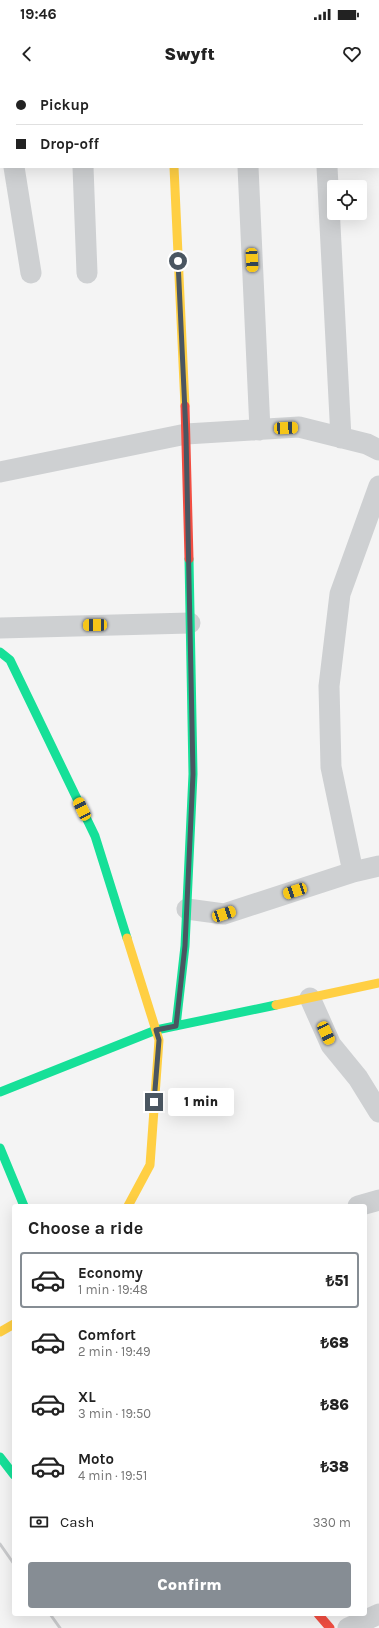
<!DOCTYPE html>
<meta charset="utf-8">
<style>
:root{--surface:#fff;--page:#f6f6f6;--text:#222;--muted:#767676;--line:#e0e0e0;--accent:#868d94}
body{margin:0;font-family:Karla,sans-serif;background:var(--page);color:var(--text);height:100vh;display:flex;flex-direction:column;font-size:15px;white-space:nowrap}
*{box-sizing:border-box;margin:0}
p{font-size:13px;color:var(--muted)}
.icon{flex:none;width:22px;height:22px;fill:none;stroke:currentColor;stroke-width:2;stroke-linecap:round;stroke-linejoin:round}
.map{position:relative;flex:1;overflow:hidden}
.sheet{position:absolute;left:12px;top:1124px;width:355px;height:412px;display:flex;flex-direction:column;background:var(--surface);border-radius:4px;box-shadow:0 4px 16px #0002}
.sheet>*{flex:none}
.top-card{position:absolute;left:0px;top:0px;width:379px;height:88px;box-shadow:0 4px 16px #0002;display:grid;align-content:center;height:88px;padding:0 16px;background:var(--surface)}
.tools{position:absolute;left:327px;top:100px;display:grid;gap:8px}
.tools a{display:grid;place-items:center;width:40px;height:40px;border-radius:4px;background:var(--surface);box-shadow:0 4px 16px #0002;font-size:20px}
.end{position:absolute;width:18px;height:18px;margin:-9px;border:5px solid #4a5661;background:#fff;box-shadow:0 0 0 2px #fff}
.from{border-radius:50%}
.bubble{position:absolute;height:28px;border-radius:4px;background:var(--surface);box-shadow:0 4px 16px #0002;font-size:13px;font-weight:800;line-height:28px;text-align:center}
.car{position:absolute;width:12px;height:24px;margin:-12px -6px;border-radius:5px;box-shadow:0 0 3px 1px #0007;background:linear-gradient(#f5c518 24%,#345 0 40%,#f5c518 0 76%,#345 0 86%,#f5c518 0)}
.top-card b{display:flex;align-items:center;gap:14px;height:38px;font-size:15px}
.top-card b+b{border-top:1px solid var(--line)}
.top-card i{width:10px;height:10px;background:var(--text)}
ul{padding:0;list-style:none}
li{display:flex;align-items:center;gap:12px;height:56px;margin:0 8px 6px;padding:0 8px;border:2px solid transparent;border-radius:4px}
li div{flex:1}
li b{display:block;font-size:15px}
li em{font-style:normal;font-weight:800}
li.active{border-color:var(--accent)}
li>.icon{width:36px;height:36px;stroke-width:1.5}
h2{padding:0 16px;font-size:18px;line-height:48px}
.pay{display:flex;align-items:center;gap:10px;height:44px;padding:0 16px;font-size:15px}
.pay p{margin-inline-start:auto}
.primary-button{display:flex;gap:8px;margin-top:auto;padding:8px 16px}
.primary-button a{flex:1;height:46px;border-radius:4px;background:var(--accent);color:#fff;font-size:16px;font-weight:800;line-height:46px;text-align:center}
.status{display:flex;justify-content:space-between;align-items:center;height:28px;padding:0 20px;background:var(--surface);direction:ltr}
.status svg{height:11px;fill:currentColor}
header{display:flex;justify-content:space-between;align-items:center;height:52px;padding:0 16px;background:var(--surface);font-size:18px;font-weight:800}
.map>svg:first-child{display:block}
</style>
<div class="status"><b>19:46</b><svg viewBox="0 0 49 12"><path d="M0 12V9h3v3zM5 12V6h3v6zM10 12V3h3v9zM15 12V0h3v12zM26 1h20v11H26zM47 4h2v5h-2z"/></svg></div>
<header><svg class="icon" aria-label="back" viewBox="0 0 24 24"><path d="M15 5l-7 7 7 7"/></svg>Swyft<svg class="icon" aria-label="heart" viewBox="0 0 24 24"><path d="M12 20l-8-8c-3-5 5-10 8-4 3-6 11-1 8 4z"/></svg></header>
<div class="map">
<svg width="379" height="1548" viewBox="0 0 379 1548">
<rect width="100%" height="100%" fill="#f4f4f4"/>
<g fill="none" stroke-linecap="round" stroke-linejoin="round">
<path stroke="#ced0d2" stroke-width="21" d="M 0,0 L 1,6
M 80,0 L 80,1
M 245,0 L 245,1
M 323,0 L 323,1
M 14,87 L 31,193
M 83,87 L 87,193
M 248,87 L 260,350
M 327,87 L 341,358
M 0,392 L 186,354 L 299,347 L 367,364 L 379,370
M 0,548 L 190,543
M 353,792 L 331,687 L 329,606 L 340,514 L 379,406
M 187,829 L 224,834 L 353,792 L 379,786
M 310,918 L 331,965 L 358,998 L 379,1032
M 358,1126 L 379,1120
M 348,1548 L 379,1534"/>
<path stroke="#16e098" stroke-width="9" d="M 0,572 L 10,580 L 95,756 L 127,858
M 176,946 L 185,866 L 193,694 L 189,479
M 0,1012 L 156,950 L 276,925
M 0,1068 L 24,1126
M 0,1377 L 14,1395"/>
<path stroke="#ffcf43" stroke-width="9" d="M 174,87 L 185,326
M 127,858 L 159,960 L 150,1085 L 128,1126
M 276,925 L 379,903
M 0,1252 L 14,1244"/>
<path stroke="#f24e42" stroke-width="9" d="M 170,0 L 170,1
M 185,326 L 189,479
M 318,1534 L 330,1548"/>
<path stroke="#c9cacc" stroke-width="3" d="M 0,1464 L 14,1484
M 50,1534 L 60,1548"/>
</g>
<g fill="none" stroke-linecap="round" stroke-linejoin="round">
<path stroke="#4a5661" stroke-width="5" d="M 154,1022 L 159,960 L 156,950 L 176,946 L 185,866 L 193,694 L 186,354 L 178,181"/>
</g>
</svg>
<div class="tools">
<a><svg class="icon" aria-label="locate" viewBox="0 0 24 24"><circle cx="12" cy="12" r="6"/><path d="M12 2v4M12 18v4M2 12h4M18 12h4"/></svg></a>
</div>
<i class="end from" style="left:178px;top:181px"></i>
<i class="end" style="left:154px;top:1022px"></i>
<div class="bubble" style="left:168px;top:1008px;width:66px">1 min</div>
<i class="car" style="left:252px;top:180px;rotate:177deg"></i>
<i class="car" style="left:286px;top:348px;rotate:87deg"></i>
<i class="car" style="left:95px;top:545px;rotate:269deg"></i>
<i class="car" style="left:82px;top:729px;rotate:334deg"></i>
<i class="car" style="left:295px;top:811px;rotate:252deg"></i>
<i class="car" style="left:224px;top:834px;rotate:72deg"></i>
<i class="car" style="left:326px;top:953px;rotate:155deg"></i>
<div class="top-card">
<b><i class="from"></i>Pickup</b>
<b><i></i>Drop-off</b>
</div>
<section class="sheet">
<h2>Choose a ride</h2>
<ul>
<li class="active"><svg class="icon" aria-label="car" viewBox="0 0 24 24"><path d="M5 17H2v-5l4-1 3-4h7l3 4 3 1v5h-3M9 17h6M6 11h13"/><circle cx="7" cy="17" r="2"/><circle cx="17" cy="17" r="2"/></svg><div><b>Economy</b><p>1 min · 19:48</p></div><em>₺51</em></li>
<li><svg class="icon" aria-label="car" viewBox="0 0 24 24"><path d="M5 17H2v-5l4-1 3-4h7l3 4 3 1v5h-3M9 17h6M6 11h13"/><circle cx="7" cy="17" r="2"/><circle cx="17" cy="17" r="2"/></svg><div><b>Comfort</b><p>2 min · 19:49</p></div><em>₺68</em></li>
<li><svg class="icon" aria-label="car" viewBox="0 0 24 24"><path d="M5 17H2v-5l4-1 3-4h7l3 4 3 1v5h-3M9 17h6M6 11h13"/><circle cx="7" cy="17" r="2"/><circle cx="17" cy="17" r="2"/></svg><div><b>XL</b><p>3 min · 19:50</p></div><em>₺86</em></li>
<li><svg class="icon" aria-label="car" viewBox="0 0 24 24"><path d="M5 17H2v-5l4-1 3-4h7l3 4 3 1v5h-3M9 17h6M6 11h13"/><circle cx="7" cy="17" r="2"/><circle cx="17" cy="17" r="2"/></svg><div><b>Moto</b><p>4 min · 19:51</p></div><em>₺38</em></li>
</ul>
<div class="pay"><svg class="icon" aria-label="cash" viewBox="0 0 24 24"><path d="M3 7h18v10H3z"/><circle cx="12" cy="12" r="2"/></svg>Cash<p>330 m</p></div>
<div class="primary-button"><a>Confirm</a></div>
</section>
</div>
